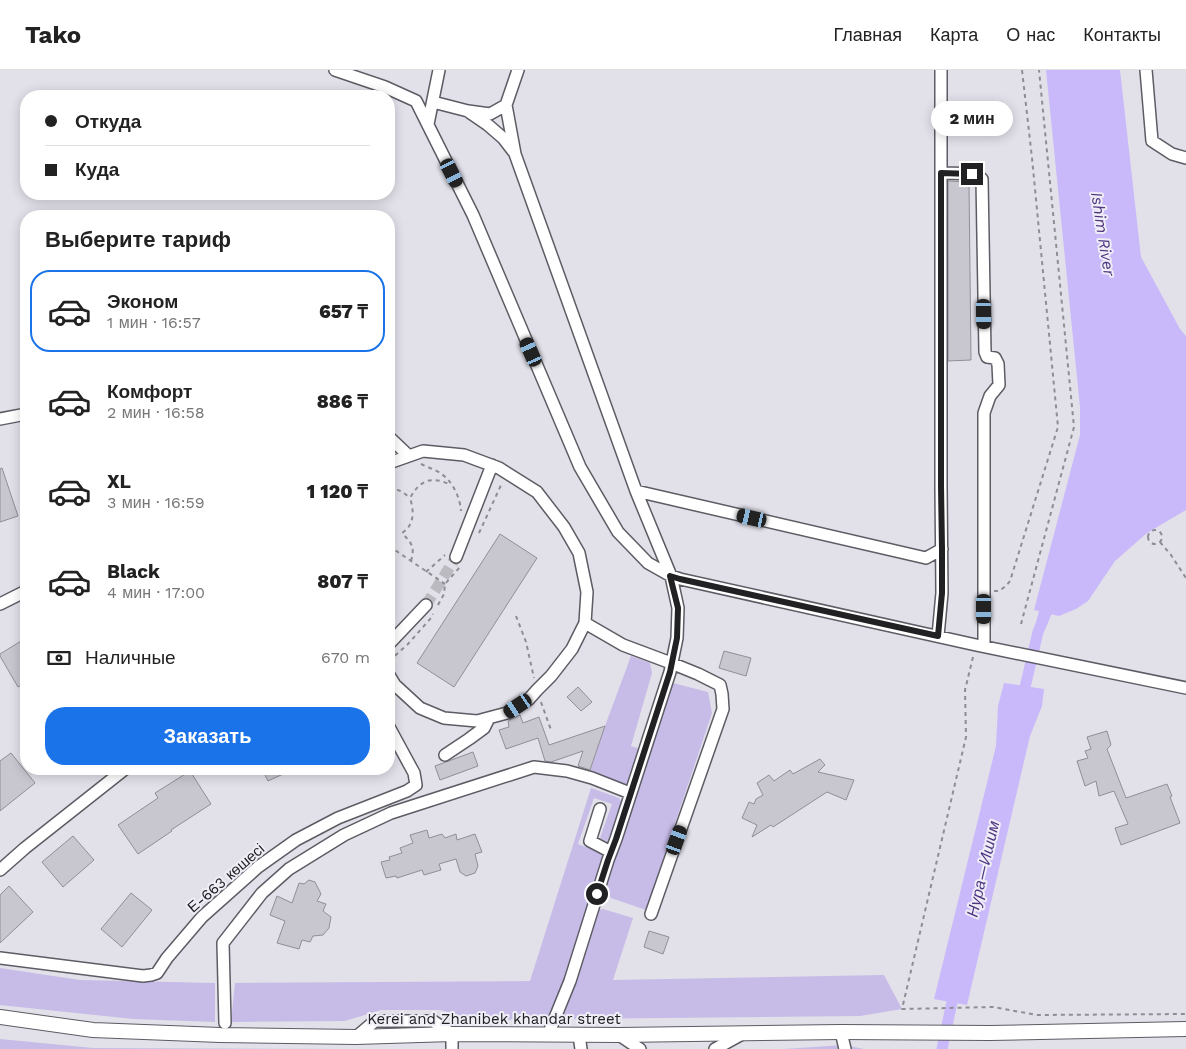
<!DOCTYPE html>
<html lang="ru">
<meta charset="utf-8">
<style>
:root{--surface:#fff;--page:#f2f2f2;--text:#222;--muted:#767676;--line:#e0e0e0;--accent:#1a73e8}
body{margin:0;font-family:"Work Sans",sans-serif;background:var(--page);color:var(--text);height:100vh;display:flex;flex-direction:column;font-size:19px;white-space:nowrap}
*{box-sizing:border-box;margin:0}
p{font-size:16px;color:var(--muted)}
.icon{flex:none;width:28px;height:28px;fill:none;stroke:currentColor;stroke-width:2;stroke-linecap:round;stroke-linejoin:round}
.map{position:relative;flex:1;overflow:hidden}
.panel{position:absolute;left:20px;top:140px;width:375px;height:565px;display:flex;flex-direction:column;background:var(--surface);border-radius:20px;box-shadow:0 2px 12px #0003}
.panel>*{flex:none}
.guide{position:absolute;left:20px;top:20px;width:375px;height:110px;border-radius:20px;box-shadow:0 2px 12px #0003;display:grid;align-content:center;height:110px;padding:0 25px;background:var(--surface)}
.end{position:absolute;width:22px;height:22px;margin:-11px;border:6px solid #212023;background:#fff;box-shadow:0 0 0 2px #fff}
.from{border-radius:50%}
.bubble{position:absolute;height:35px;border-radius:18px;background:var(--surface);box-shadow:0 2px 12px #0003;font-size:16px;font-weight:800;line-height:35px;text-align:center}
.car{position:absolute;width:15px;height:30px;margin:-15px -8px;border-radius:6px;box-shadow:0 0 4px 1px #0007;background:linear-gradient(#222 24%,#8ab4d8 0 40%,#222 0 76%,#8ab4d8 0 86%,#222 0)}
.guide b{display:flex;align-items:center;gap:18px;height:48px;font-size:19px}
.guide b+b{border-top:1px solid var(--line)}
.guide i{width:12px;height:12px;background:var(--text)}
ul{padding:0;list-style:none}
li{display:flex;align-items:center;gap:15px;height:82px;margin:0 10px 8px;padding:0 15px;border:2px solid transparent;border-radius:20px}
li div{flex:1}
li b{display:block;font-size:19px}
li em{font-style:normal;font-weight:800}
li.active{border-color:var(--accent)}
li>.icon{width:45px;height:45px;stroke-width:1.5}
h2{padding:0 25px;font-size:22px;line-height:60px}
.pay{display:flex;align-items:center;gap:12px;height:55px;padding:0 25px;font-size:19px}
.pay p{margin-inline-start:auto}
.primary-button{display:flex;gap:10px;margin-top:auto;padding:10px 25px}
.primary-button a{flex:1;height:58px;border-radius:20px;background:var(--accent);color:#fff;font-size:20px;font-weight:800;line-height:58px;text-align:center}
header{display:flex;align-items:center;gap:30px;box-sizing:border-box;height:70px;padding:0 25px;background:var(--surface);border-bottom:1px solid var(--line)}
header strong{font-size:24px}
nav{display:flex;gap:28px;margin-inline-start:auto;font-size:18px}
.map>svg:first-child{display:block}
</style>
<header>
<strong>Tako</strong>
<nav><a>Главная</a><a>Карта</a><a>О нас</a><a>Контакты</a></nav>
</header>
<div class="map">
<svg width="1186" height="979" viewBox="0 0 1186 979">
<rect width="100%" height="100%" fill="#e2e0e9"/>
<path fill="#c7bce8" d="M 631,586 L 650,593 L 652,603 L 631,676 L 641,679 L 610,773 L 600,768 L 612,734 L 594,728 L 578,774 L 596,781 L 605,787 L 553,949 L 476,950 L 440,940 L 381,940 L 345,951 L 231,952 L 235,913 L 530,911 L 591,718 L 619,728 L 622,733 L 628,718 L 588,707 L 605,656 Z
M 669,612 L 708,622 L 712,643 L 646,840 L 611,828 L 604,819 Z
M 603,839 L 633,848 L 613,910 L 884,905 L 902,939 L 860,946 L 562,949 L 577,910 L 598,840 Z
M 0,898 L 80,910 L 215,913 L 215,952 L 133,949 L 0,935 Z
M 0,969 L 93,978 L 344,979 L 0,979 Z
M 844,975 L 864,979 L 784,979 Z"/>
<path fill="#c9b9fa" d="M 1046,0 L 1120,0 L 1141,187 L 1180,259 L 1186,266 L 1186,440 L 1147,463 L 1115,491 L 1088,531 L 1076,539 L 1059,546 L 1046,543 L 1042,562 L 1034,560 L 1039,541 L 1034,540 L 1080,365 L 1080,337 Z
M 1004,613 L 1044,619 L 1042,636 L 1030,666 L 967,935 L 934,929 L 996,676 L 998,636 Z"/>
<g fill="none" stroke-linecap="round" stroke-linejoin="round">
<path stroke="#c9b9fa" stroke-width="11" d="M 1022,630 L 1038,562 L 1046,543
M 942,979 L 955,918"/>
</g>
<path fill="#c8c6cf" stroke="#908e96" d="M 948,111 L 969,112 L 971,290 L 948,291 Z
M 2,398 L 18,446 L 0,452 L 0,399 Z
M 500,464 L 537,488 L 454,617 L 417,593 Z
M 26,568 L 26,612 L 18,617 L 0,586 L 0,584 Z
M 724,581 L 751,588 L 746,606 L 719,598 Z
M 578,617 L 592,632 L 581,641 L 567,627 Z
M 520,645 L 523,653 L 539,647 L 549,675 L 605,656 L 590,700 L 578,696 L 583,681 L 551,692 L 545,691 L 538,668 L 506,679 L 499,660 L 509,657 L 508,651 Z
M 1107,661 L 1111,675 L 1107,679 L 1126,728 L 1167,714 L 1172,726 L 1170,727 L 1180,753 L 1121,775 L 1115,758 L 1128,754 L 1114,721 L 1099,726 L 1096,711 L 1085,716 L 1077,691 L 1088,688 L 1085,681 L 1091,679 L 1087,667 Z
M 473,682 L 478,696 L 440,710 L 435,696 Z
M 11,683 L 35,713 L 0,741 L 0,691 Z
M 820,689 L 825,695 L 818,702 L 854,710 L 846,730 L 827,722 L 773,757 L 771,755 L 752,767 L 757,755 L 742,748 L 749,732 L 754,734 L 756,729 L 763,725 L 757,713 L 769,705 L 774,711 L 790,700 L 793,704 Z
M 262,699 L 294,699 L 268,711 Z
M 190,701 L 211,734 L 171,760 L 172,761 L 138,784 L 118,755 L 158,728 L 155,723 Z
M 427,760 L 429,768 L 442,764 L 445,768 L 456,764 L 457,770 L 475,764 L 482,782 L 475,784 L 478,796 L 475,803 L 466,806 L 460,802 L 456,789 L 439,794 L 441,800 L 424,805 L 422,800 L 397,808 L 396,806 L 386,808 L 381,792 L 390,790 L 389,787 L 402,783 L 400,778 L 413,773 L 410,765 Z
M 73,766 L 94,790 L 63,817 L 42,792 Z
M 309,810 L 315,812 L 321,824 L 317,831 L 326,834 L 323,841 L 331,847 L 329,858 L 323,865 L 313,866 L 310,872 L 302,870 L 299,879 L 277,873 L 285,851 L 270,845 L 277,826 L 292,833 L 299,813 L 304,814 Z
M 9,816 L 33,842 L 0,873 L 0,825 Z
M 131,823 L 152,840 L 122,877 L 101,859 Z
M 649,861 L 669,867 L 663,884 L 644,877 Z"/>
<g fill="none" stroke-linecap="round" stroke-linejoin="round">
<path stroke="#bbbac1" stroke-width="11" stroke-dasharray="11 5.5" stroke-linecap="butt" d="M 426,535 L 456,487"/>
<g stroke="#5d5b63" stroke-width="14">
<path id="minor" d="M 335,0 L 385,17 L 416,31 L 473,145 L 580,397 L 618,462 L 648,493 L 671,506 L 680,509 L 976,575 L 1186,618
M 1146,0 L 1152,71 L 1172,84 L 1186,88
M 433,32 L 468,41 L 490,44 L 506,35 L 518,0
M 506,35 L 515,84 L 636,421 L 671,506 L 678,538 L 677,568 L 670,602 L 616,769 L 608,790 L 570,911 L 548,965
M 469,42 L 488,55 L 503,68 L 513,81
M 428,54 L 439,0
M 941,103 C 952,104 975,101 982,109 L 985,282 L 987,287 L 995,288 L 998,294 L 999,315 L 990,326 L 984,343 L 984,576
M 0,349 L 26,344
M 389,367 L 409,386
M 389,393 L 423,381 L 464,385 L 499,398 L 537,422 L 564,457 L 579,483 L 587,522 L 585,553 L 572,579 L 551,606 L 537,620 L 529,629 L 507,643 L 477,651 L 444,648 L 420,638 L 395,615 L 389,605
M 636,421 L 926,488 L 942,479
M 456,487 L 492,395
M 0,534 L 26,521
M 585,553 L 623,575 L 671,593 L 698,604 L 720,615 L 722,624 L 723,639 L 651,844
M 938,566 L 942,523 L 941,416 L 941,0
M 389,574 L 426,535
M 445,685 L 469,669 L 484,658 L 489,648
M 600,739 L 590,771 L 611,782
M 0,800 L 25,778 L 125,699
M 0,888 L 143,906 L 151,905 L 157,903 L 167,888 L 202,847 L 258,797 L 296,770 L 338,748 L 407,721 L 416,715 L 414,703 L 389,657
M 225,953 L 223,873 L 262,823 L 289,799 L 344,765 L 391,743 L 534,697 L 567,701 L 592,708 L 630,723
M 841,962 L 845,979
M 579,965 L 581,979
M 619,965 L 640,979
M 356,967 L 375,951 L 433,951 L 452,964 L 452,979
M 715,979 L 744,963"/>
</g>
<g stroke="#5d5b63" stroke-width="16">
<path id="major" d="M 0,947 L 93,960 L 220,965 L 356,967 L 452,964 L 619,965 L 841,962 L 990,963 L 1186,959"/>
</g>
<path stroke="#8e8d93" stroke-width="2" stroke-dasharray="4 4" stroke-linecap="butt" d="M 421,394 C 427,397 434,399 440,403 C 452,410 460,427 461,441
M 389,420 C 398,418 403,422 410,428
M1148 467a7 7 0 1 1 14 0a7 7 0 1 1-14 0Z
M 479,463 L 502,413
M 1160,472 L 1171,485 L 1186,508
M 389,476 L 445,514
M 411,491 C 415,476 412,474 402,463 C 415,455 414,440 410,428 C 420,410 431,406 449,414
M 426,502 L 445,485
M 994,521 L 999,521 L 1006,516 L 1010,511 L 1058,357 L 1032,88 L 1022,0
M 438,535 L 444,524 L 445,514 L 460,497
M 516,546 L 526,572 L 534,608
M 1021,554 L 1074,357 L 1039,0
M 973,587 L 965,620 L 966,667 L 902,939 L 993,937 L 1037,945 L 1186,944
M 389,591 L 408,574 L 431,548 L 433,544
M 541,632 L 551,660"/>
<use href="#minor" stroke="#fff" stroke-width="11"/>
<use href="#major" stroke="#fff" stroke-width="14"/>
</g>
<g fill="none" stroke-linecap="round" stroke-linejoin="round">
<path stroke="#212023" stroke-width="6" d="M 597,824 L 608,790 L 616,769 L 670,602 L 677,568 L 678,538 L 670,506 L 680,509 L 938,566 L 942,523 L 942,479 L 941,416 L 941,103 L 972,104"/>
</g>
<g text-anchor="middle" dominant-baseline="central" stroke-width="4" stroke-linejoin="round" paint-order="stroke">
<g font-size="15" fill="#212023" stroke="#efedf6">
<text transform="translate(226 808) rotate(-41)">Е-663 көшесі</text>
<text x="494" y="949">Kerei and Zhanibek khandar street</text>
</g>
<g font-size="16" font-style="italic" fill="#503782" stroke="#efedf6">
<text transform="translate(1103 164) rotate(81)">Ishim River</text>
<text transform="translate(983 799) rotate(-77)">Нура—Ишим</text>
</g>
</g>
</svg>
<i class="end from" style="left:597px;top:824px"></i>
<i class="end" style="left:972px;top:104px"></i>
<div class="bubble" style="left:931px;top:31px;width:82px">2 мин</div>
<i class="car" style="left:452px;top:103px;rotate:153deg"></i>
<i class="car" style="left:984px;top:244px;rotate:179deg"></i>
<i class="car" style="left:531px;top:282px;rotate:336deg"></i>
<i class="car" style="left:752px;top:448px;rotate:283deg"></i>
<i class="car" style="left:984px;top:539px;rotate:180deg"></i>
<i class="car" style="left:518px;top:636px;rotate:236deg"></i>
<i class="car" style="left:677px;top:770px;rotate:20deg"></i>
<div class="guide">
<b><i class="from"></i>Откуда</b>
<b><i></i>Куда</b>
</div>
<section class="panel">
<h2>Выберите тариф</h2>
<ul>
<li class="active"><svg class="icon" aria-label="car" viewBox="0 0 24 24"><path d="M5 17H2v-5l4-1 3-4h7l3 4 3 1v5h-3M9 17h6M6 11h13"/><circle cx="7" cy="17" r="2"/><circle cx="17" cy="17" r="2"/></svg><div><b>Эконом</b><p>1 мин · 16:57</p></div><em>657 ₸</em></li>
<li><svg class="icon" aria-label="car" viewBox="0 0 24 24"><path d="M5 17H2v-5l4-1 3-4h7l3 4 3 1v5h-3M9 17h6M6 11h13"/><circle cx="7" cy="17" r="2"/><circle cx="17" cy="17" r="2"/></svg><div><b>Комфорт</b><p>2 мин · 16:58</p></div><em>886 ₸</em></li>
<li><svg class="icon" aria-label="car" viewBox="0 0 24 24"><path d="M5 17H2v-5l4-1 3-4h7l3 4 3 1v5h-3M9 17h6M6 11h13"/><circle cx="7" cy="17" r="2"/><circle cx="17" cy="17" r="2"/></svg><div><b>XL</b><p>3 мин · 16:59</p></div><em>1 120 ₸</em></li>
<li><svg class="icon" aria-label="car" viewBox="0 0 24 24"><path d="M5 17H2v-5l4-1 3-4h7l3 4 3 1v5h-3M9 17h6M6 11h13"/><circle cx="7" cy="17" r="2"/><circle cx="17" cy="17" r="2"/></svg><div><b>Black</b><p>4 мин · 17:00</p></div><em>807 ₸</em></li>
</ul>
<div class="pay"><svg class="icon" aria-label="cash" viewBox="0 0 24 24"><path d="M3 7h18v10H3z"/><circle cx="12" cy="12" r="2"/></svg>Наличные<p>670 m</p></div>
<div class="primary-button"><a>Заказать</a></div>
</section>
</div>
